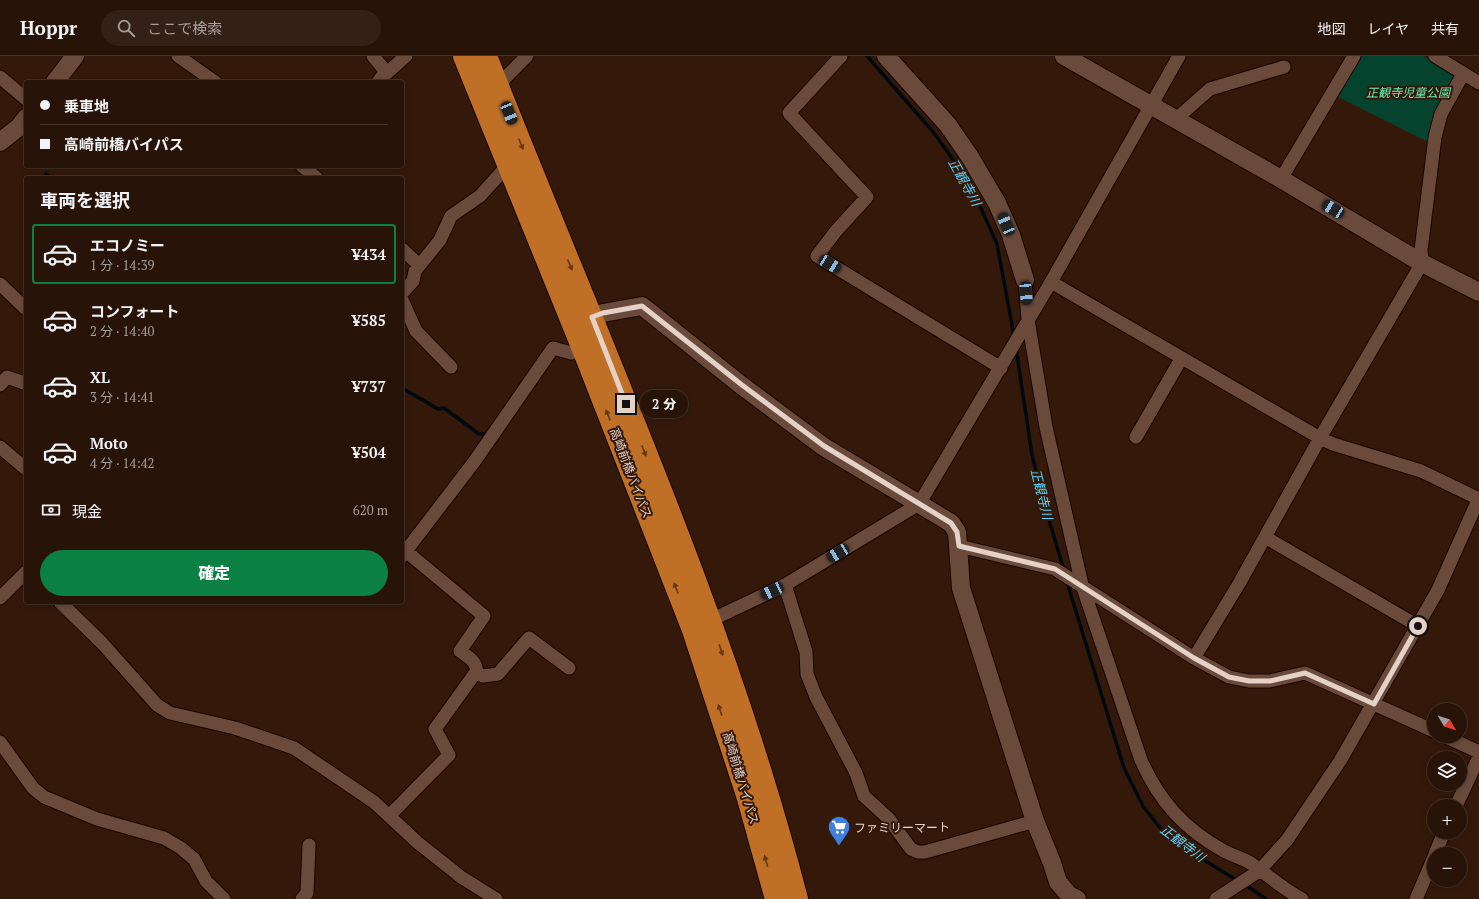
<!DOCTYPE html>
<html lang="ja">
<meta charset="utf-8">
<style>
:root{--surface:#271308;--page:#332016;--text:#f1f3f6;--muted:#a49e9c;--line:#433229;--accent:#0b8043}
body{margin:0;font-family:"PT Serif","Noto Sans JP",serif;background:var(--page);color:var(--text);height:100vh;display:flex;flex-direction:column;font-size:15px;white-space:nowrap}
*{box-sizing:border-box;margin:0}
p{font-size:13px;color:var(--muted)}
.icon{flex:none;width:22px;height:22px;fill:none;stroke:currentColor;stroke-width:2;stroke-linecap:round;stroke-linejoin:round}
.map{position:relative;flex:1;overflow:hidden}
.sheet{position:absolute;left:24px;top:120px;width:380px;height:428px;display:flex;flex-direction:column;background:var(--surface);border-radius:4px;box-shadow:0 2px 6px #0003,0 0 0 1px var(--line)}
.sheet>*{flex:none}
.guide{position:absolute;left:24px;top:24px;width:380px;height:88px;border-radius:4px;box-shadow:0 2px 6px #0003,0 0 0 1px var(--line);display:grid;align-content:center;height:88px;padding:0 16px;background:var(--surface)}
.needle{width:26px;rotate:129deg}
.buttons{position:absolute;left:1427px;top:647px;display:grid;gap:8px}
.buttons a{display:grid;place-items:center;width:40px;height:40px;border-radius:50%;background:var(--surface);box-shadow:0 2px 6px #0003,0 0 0 1px var(--line);font-size:20px}
.end{position:absolute;width:18px;height:18px;margin:-9px;border:5px solid #e4d1c8;background:#111;box-shadow:0 0 0 2px #111}
.from{border-radius:50%}
.bubble{position:absolute;height:28px;border-radius:14px;background:var(--surface);box-shadow:0 2px 6px #0003,0 0 0 1px var(--line);font-size:13px;font-weight:800;line-height:28px;text-align:center}
.car{position:absolute;width:12px;height:24px;margin:-12px -6px;border-radius:5px;box-shadow:0 0 3px 1px #0007;background:linear-gradient(#222 24%,#8ab4d8 0 40%,#222 0 76%,#8ab4d8 0 86%,#222 0)}
.guide b{display:flex;align-items:center;gap:14px;height:38px;font-size:15px}
.guide b+b{border-top:1px solid var(--line)}
.guide i{width:10px;height:10px;background:var(--text)}
ul{padding:0;list-style:none}
li{display:flex;align-items:center;gap:12px;height:60px;margin:0 8px 6px;padding:0 8px;border:2px solid transparent;border-radius:4px}
li div{flex:1}
li b{display:block;font-size:15px}
li em{font-style:normal;font-weight:800}
li.selected{border-color:var(--accent)}
li>.icon{width:36px;height:36px;stroke-width:1.5}
h2{padding:0 16px;font-size:18px;line-height:48px}
.pay{display:flex;align-items:center;gap:10px;height:44px;padding:0 16px;font-size:15px}
.pay p{margin-inline-start:auto}
.cta{display:flex;gap:8px;margin-top:auto;padding:8px 16px}
.cta a{flex:1;height:46px;border-radius:24px;background:var(--accent);color:#fff;font-size:16px;font-weight:800;line-height:46px;text-align:center}
header{display:flex;align-items:center;gap:24px;box-sizing:border-box;height:56px;padding:0 20px;background:var(--surface);border-bottom:1px solid var(--line)}
header strong{font-size:19px}
nav{display:flex;gap:22px;margin-inline-start:auto;font-size:14px}
.search{width:280px;height:36px;background:var(--page);display:flex;align-items:center;gap:10px;box-sizing:border-box;padding:0 14px;border-radius:22px;color:var(--muted);font-size:15px}
.map>svg:first-child{display:block}
</style>
<header>
<strong>Hoppr</strong>
<div class="search"><svg class="icon" aria-label="search" viewBox="0 0 24 24"><circle cx="10" cy="10" r="6"/><path d="M15 15l6 6"/></svg>ここで検索</div>
<nav><a>地図</a><a>レイヤ</a><a>共有</a></nav>
</header>
<div class="map">
<svg width="1479" height="843" viewBox="0 0 1479 843">
<rect width="100%" height="100%" fill="#34190a"/>
<path fill="#05432e" d="M 1362,0 L 1423,0 L 1454,17 L 1456,25 L 1430,87 L 1338,41 Z"/>
<g fill="none" stroke-linecap="round" stroke-linejoin="round">
<path stroke="#00090e" stroke-width="3.5" d="M 867,0 L 934,77 L 962,116 L 980,150 L 997,188 L 1014,280
M 46,118 L 51,122
M 1016,292 L 1032,399 L 1045,451 L 1064,514
M 402,332 L 438,353 L 444,352 L 479,378 L 488,378
M 1067,526 L 1124,712 L 1143,750 L 1161,773 L 1183,791 L 1238,825
M 1244,828 L 1266,843"/>
<g stroke="#1a0400" stroke-width="15">
<path id="street" d="M 178,0 L 215,26
M 373,0 L 387,17 L 406,0
M 841,0 L 789,57 L 867,141 L 836,175 L 817,200 L 1001,312
M 1435,0 L 1479,27
M 0,21 L 26,43
M 378,26 L 386,15
M 498,29 L 527,0
M 1176,63 L 1210,33 L 1284,11
M 302,110 L 317,122
M 1281,123 L 1354,0
M 402,193 L 419,209
M 1025,224 L 1028,264 L 1046,371 L 1082,529 L 1141,704 C 1159,745 1184,773 1224,795 C 1233,800 1243,802 1252,808 C 1269,820 1283,833 1302,843
M 1051,226 L 1320,382 L 1333,388 L 1421,415 L 1479,443
M 0,228 L 26,253
M 402,237 L 413,225 L 415,215 L 440,184 L 451,160 L 480,140 L 508,109
M 402,244 L 416,275 L 451,311
M 0,329 L 7,321 L 24,327 L 26,325
M 1136,381 L 1181,303
M 0,391 L 26,413
M 1265,481 L 1418,570
M 959,490 L 1055,513 L 1194,602 L 1229,621 L 1249,625 L 1270,625 L 1305,617 L 1434,675
M 402,500 L 474,406 L 553,292 L 571,297 L 583,293
M 785,529 L 806,596 L 807,618 L 816,641 L 856,717 L 864,740 L 889,763 L 911,793 L 918,796 L 925,796 L 1035,765
M 0,542 L 26,516
M 60,546 L 102,587 L 157,649 L 170,657 L 235,672 L 294,692 L 374,746 L 417,786 L 461,821 L 496,843
M 711,564 L 785,529 L 919,448 L 1051,226 L 1179,0
M 1194,602 L 1240,526 L 1320,382 L 1422,207 L 1421,194 L 1435,81 L 1441,58 L 1463,18
M 476,616 L 483,620 L 498,618 L 529,582 L 569,612
M 1444,680 L 1479,696
M 0,686 L 33,732 L 44,741 L 97,763 L 164,782 L 181,792 L 194,803 L 206,825 L 224,843
M 1456,750 L 1479,701
M 389,760 L 449,699 L 435,673 L 476,616 C 478,606 467,600 460,595 L 484,560 L 407,496
M 1435,798 L 1444,776
M 302,843 L 307,837 L 309,789
M 1216,843 L 1259,815 L 1287,784 L 1340,705 L 1438,534 L 1479,442
M 1416,843 L 1434,801"/>
</g>
<g stroke="#1a0400" stroke-width="20">
<path id="secondary" d="M 886,0 L 948,69 L 970,101 L 997,147 L 1011,179 L 1025,224
M 1064,0 L 1281,123 L 1422,207 L 1479,236
M 55,26 L 75,0
M 0,86 L 19,71 L 26,62
M 592,261 L 603,257 L 642,250 L 741,329 L 824,391 L 951,467 L 957,476 L 961,532 L 1035,765 L 1052,807 L 1058,826 L 1069,839 L 1077,843"/>
</g>
<g stroke="#1a0400" stroke-width="24">
<path id="highway" d="M 464,0 L 583,293 L 693,574 L 747,739 L 776,843
M 486,0 C 595,279 722,552 797,843"/>
</g>
<use href="#street" stroke="#6a4b3b" stroke-width="13"/>
<use href="#secondary" stroke="#6a4b3b" stroke-width="18"/>
<use href="#highway" stroke="#bf6f26" stroke-width="22"/>
</g>
<defs><path id="oneway-solid" d="M-6-.8H1V-3.2L6.5 0L1 3.2V.8H-6Z"/></defs>
<g fill="#653714">
<use href="#oneway-solid" transform="translate(521 88) rotate(68)"/>
<use href="#oneway-solid" transform="translate(570 209) rotate(67)"/>
<use href="#oneway-solid" transform="translate(608 359) rotate(-111)"/>
<use href="#oneway-solid" transform="translate(644 395) rotate(69)"/>
<use href="#oneway-solid" transform="translate(676 532) rotate(-111)"/>
<use href="#oneway-solid" transform="translate(721 594) rotate(72)"/>
<use href="#oneway-solid" transform="translate(720 654) rotate(-108)"/>
<use href="#oneway-solid" transform="translate(766 805) rotate(-106)"/>
</g>
<g fill="none" stroke-linecap="round" stroke-linejoin="round">
<path stroke="#e4d1c8" stroke-width="5" d="M 626,348 L 592,261 L 603,257 L 642,250 L 742,329 L 824,390 L 951,467 L 957,476 L 959,490 L 1055,513 L 1194,602 L 1229,621 L 1249,625 L 1270,625 L 1305,617 L 1374,648 L 1418,570"/>
</g>
<defs>
<g id="supermarket-pin" transform="scale(1.15)"><path d="M0 17L-7.5 6A9.5 9.5 0 1 1 7.5 6Z" fill="#3f7fe0" stroke="#34190a"/><path d="M-6-5.5h2.5l.6 2H6L4.5 2H-2.5L-4.4-4H-6ZM-1.5 3.2a1.3 1.3 0 1 0 .1 0ZM3 3.2a1.3 1.3 0 1 0 .1 0Z" fill="#fff"/></g>
</defs>
<g fill-rule="evenodd">
<use href="#supermarket-pin" x="839" y="771"/>
</g>
<g text-anchor="middle" dominant-baseline="central" stroke-width="4" stroke-linejoin="round" paint-order="stroke">
<g font-size="12" font-style="italic" fill="#64f2b9" stroke="#34190a">
<text x="1408" y="36">正観寺児童公園</text>
</g>
<g font-size="12" fill="#e4d1c8" stroke="#34190a">
<text transform="translate(631 417) rotate(69)">高崎前橋バイパス</text>
<text transform="translate(741 722) rotate(73)">高崎前橋バイパス</text>
</g>
<g font-size="12" fill="#e4d1c8" stroke="#34190a" text-anchor="start">
<text x="854" y="771">ファミリーマート</text>
</g>
<g font-size="13" font-style="italic" fill="#5bd2f8" stroke="#34190a">
<text transform="translate(965 126) rotate(61)">正観寺川</text>
<text transform="translate(1042 438) rotate(76)">正観寺川</text>
<text transform="translate(1183 787) rotate(37)">正観寺川</text>
</g>
</g>
</svg>
<div class="buttons">
<a><svg class="needle" viewBox="-14 -14 28 28"><path d="M0-13l5 13h-10z" fill="#e53935"/><path d="M0 13l5-13h-10z" fill="#a49e9c"/></svg></a>
<a><svg class="icon" aria-label="layers" viewBox="0 0 24 24"><path d="M12 4l9 5-9 5-9-5zM3 14l9 5 9-5"/></svg></a>
<a>+</a>
<a>−</a>
</div>
<i class="end from" style="left:1418px;top:570px"></i>
<i class="end" style="left:626px;top:348px"></i>
<div class="bubble" style="left:640px;top:334px;width:48px">2 分</div>
<i class="car" style="left:509px;top:57px;rotate:158deg"></i>
<i class="car" style="left:1333px;top:153px;rotate:301deg"></i>
<i class="car" style="left:1006px;top:168px;rotate:337deg"></i>
<i class="car" style="left:830px;top:208px;rotate:121deg"></i>
<i class="car" style="left:1026px;top:237px;rotate:175deg"></i>
<i class="car" style="left:838px;top:497px;rotate:239deg"></i>
<i class="car" style="left:772px;top:535px;rotate:245deg"></i>
<div class="guide">
<b><i class="from"></i>乗車地</b>
<b><i></i>高崎前橋バイパス</b>
</div>
<section class="sheet">
<h2>車両を選択</h2>
<ul>
<li class="selected"><svg class="icon" aria-label="car" viewBox="0 0 24 24"><path d="M5 17H2v-5l4-1 3-4h7l3 4 3 1v5h-3M9 17h6M6 11h13"/><circle cx="7" cy="17" r="2"/><circle cx="17" cy="17" r="2"/></svg><div><b>エコノミー</b><p>1 分 · 14:39</p></div><em>¥434</em></li>
<li><svg class="icon" aria-label="car" viewBox="0 0 24 24"><path d="M5 17H2v-5l4-1 3-4h7l3 4 3 1v5h-3M9 17h6M6 11h13"/><circle cx="7" cy="17" r="2"/><circle cx="17" cy="17" r="2"/></svg><div><b>コンフォート</b><p>2 分 · 14:40</p></div><em>¥585</em></li>
<li><svg class="icon" aria-label="car" viewBox="0 0 24 24"><path d="M5 17H2v-5l4-1 3-4h7l3 4 3 1v5h-3M9 17h6M6 11h13"/><circle cx="7" cy="17" r="2"/><circle cx="17" cy="17" r="2"/></svg><div><b>XL</b><p>3 分 · 14:41</p></div><em>¥737</em></li>
<li><svg class="icon" aria-label="car" viewBox="0 0 24 24"><path d="M5 17H2v-5l4-1 3-4h7l3 4 3 1v5h-3M9 17h6M6 11h13"/><circle cx="7" cy="17" r="2"/><circle cx="17" cy="17" r="2"/></svg><div><b>Moto</b><p>4 分 · 14:42</p></div><em>¥504</em></li>
</ul>
<div class="pay"><svg class="icon" aria-label="cash" viewBox="0 0 24 24"><path d="M3 7h18v10H3z"/><circle cx="12" cy="12" r="2"/></svg>現金<p>620 m</p></div>
<div class="cta"><a>確定</a></div>
</section>
</div>
